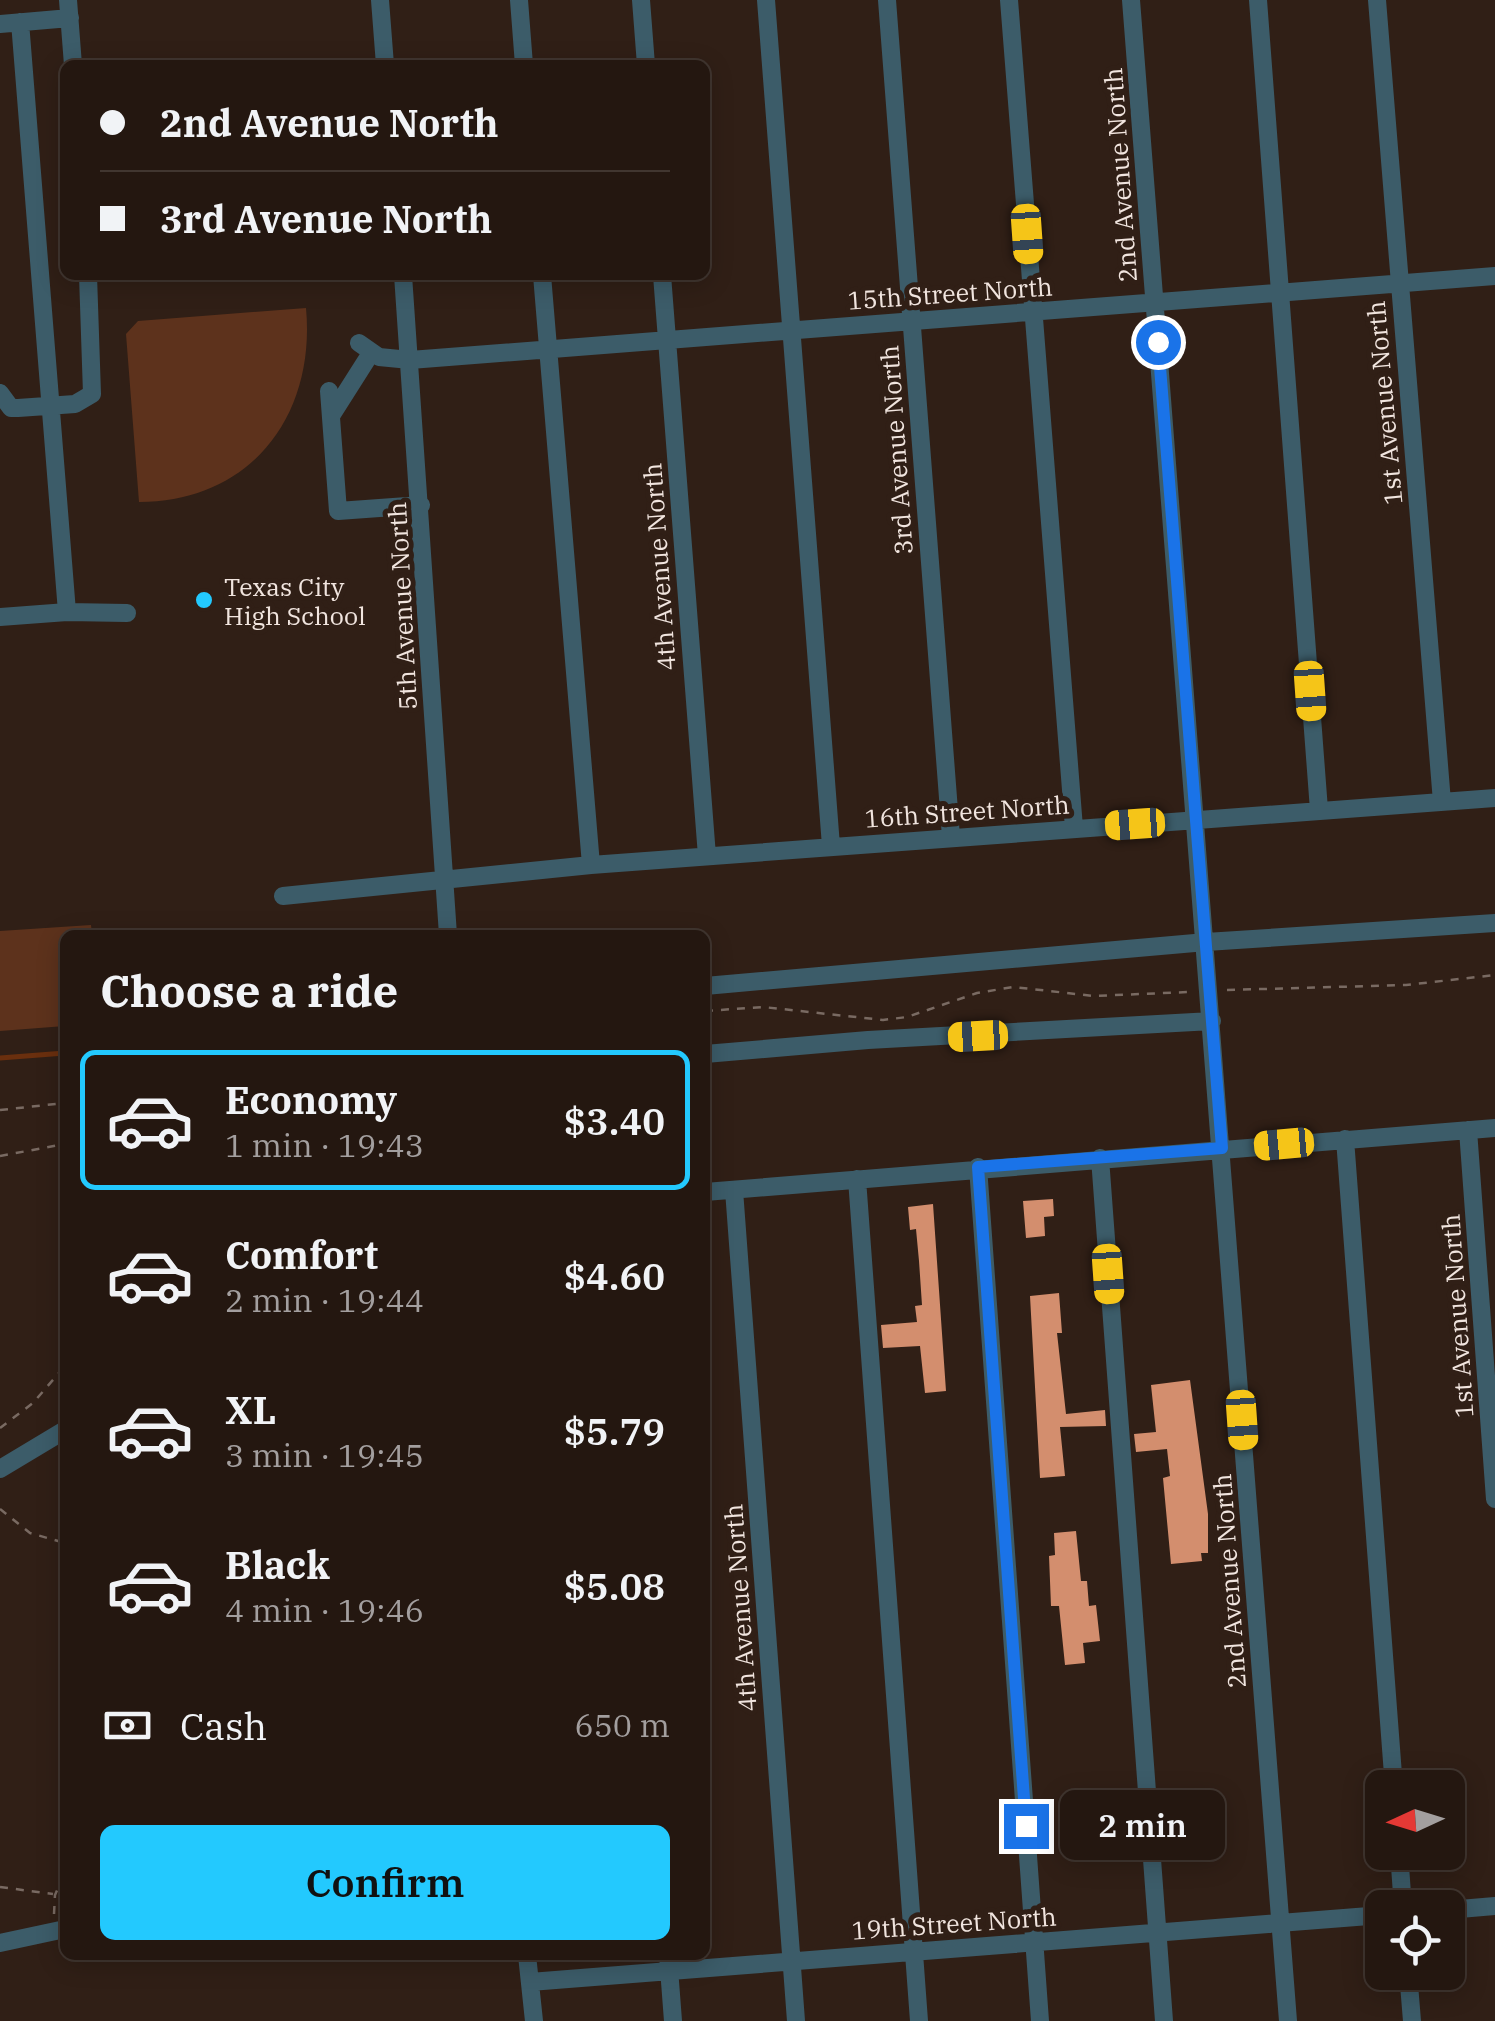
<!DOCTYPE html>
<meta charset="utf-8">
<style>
:root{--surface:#241710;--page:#2c2019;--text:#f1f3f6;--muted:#a39f9f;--line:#413630;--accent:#23c9fe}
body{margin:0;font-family:"IBM Plex Serif",serif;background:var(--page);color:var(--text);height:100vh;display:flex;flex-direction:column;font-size:38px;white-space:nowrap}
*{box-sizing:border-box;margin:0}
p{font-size:32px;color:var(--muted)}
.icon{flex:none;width:55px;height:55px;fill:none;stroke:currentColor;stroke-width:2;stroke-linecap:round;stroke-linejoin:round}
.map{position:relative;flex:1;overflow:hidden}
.panel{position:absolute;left:60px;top:930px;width:650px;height:1030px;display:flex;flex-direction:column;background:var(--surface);border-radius:15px;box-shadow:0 5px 25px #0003,0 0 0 2px var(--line)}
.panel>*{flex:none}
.banner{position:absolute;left:60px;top:60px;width:650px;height:220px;border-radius:15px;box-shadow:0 5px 25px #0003,0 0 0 2px var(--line);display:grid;align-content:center;height:220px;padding:0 40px;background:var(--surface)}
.needle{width:65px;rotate:266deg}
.controls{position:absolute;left:1365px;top:1770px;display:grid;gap:20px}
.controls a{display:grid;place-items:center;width:100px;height:100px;border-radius:15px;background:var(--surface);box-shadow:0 5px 25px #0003,0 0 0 2px var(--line);font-size:50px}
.end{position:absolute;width:45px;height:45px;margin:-22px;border:12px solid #1a73e8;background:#fff;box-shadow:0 0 0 5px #fff}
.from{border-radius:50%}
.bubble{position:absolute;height:70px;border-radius:15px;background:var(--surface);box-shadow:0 5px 25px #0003,0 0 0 2px var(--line);font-size:32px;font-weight:600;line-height:70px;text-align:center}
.car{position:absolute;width:30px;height:60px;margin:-30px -15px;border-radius:12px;box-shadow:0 0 8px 2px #0007;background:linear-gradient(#f5c518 24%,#345 0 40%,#f5c518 0 76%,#345 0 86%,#f5c518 0)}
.banner b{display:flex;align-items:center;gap:35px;height:95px;font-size:38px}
.banner b+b{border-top:2px solid var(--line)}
.banner i{width:25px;height:25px;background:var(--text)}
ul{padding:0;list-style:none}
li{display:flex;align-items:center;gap:30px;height:140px;margin:0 20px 15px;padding:0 20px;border:5px solid transparent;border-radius:15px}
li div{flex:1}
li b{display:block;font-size:38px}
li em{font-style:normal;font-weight:600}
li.selected{border-color:var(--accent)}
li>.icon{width:90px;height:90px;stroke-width:1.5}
h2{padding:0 40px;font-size:45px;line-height:120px}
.pay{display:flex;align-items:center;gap:25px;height:110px;padding:0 40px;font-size:38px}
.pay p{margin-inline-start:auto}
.primary-button{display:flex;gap:20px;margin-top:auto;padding:20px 40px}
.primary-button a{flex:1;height:115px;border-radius:15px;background:var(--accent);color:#111;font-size:40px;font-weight:600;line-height:115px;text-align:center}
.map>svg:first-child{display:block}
</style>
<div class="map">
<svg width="1495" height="2021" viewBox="0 0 1495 2021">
<rect width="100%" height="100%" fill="#301f16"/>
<path fill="#5d321c" d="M 306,308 C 316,415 251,502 139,502 L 126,334 L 138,321 Z
M 91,925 L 92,935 L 65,935 L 65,1026 L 0,1031 L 0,931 Z"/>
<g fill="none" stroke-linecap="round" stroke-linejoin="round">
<path stroke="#6a2f0e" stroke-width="5" d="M 0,1058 L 65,1053"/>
</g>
<path fill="#d38e6e" d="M 1053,1199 L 1054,1216 L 1044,1217 L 1045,1236 L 1026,1238 L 1023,1201 Z
M 933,1204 L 946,1391 L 925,1393 L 920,1346 L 883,1348 L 881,1325 L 917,1322 L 915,1306 L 922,1305 L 919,1261 L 916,1229 L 910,1230 L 908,1207 Z
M 1059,1293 L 1062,1333 L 1057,1333 L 1066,1414 L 1105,1410 L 1106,1426 L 1060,1427 L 1065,1476 L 1040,1478 L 1030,1296 Z
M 1190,1380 L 1208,1514 L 1208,1553 L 1201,1553 L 1202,1561 L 1171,1564 L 1163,1478 L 1170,1476 L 1167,1449 L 1136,1452 L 1134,1434 L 1156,1432 L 1151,1385 Z
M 1076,1531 L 1081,1581 L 1087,1581 L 1089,1606 L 1096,1605 L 1100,1641 L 1083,1643 L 1085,1663 L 1065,1665 L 1059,1606 L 1051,1606 L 1049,1556 L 1055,1555 L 1054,1533 Z"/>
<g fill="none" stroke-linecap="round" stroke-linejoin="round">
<path stroke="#796a62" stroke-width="2.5" stroke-dasharray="8 8" stroke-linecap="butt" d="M 1227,990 L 1406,985 L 1495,975
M 705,1011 L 763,1007 L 883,1020 L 907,1017 L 977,993 L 1013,987 L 1094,996 L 1189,992
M 0,1110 L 65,1103
M 0,1156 L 65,1144
M 0,1428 L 33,1403 L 65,1366
M 0,1509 L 30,1533 L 65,1543
M 0,1887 L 53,1894
M 54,1914 L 55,1895 L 65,1872"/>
<path stroke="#3c5c69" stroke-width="18" d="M 68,0 L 73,65
M 380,0 L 385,65
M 519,0 L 524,65
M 641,0 L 646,65
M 766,0 L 831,846
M 887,0 L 951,837
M 1009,0 L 1074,828
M 1131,0 L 1288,2021
M 1258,0 L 1319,810
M 1377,0 L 1442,802
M 0,24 L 70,18
M 403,275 L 448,935
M 542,275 L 591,865
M 662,275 L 707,856
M 359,343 L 379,357 L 410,360 L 1495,276
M 329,391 L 338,511 L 421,505
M 0,393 L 11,408 L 18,408 L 75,404 L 92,394 L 88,275
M 331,416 L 371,353
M 67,612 L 127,613
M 0,617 L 67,612 L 20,22
M 283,896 L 591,865 L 1495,798
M 705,986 L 1206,942 L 1495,923
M 705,1054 L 868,1040 L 1212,1021
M 1468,1130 L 1495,1499
M 1345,1139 L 1394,1788
M 1100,1158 L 1164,2021
M 978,1167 L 1040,2021
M 857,1179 L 919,2021
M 734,1190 L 796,2021
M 705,1192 L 1495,1128
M 0,1469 L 65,1430
M 1399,1852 L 1403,1908
M 1448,1910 L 1495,1906
M 0,1943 L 65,1929
M 527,1955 L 534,2021
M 668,1955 L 673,2021
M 1408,1972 L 1412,2021
M 530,1982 L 1382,1915"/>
</g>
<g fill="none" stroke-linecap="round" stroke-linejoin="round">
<path stroke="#1a73e8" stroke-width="12" d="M 1026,1826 L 978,1167 L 1222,1148 L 1158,342"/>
</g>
<circle fill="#23c9fe" stroke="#301f16" stroke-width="4" cx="204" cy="600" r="10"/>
<g text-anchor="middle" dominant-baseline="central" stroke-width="10" stroke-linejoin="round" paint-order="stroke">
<g font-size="25" fill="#f1e5df" stroke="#301f16">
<text transform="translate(1120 175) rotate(-94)">2nd Avenue North</text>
<text transform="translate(950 293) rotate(-4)">15th Street North</text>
<text transform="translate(1384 403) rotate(-95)">1st Avenue North</text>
<text transform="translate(896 450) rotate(-94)">3rd Avenue North</text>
<text transform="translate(659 567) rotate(-94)">4th Avenue North</text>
<text transform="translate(402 606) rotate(-93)">5th Avenue North</text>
<text transform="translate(967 811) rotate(-4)">16th Street North</text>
<text transform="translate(1457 1316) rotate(-94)">1st Avenue North</text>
<text transform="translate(1229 1581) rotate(-94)">2nd Avenue North</text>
<text transform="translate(740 1608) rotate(-94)">4th Avenue North</text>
<text transform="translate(954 1923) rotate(-4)">19th Street North</text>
</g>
<g font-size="25" fill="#f1e5df" stroke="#301f16" text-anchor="start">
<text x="224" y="586">Texas City<tspan x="224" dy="29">High School</tspan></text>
</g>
</g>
</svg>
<div class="controls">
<a><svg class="needle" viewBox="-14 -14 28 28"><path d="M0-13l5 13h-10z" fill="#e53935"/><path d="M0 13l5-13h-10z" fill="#a39f9f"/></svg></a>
<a><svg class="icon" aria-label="locate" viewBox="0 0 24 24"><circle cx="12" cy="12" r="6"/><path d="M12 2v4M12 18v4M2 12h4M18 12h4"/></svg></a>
</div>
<i class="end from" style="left:1158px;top:342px"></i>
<i class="end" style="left:1026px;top:1826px"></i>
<div class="bubble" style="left:1060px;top:1790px;width:165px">2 min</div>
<i class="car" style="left:1027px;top:234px;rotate:176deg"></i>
<i class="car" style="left:1310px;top:691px;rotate:176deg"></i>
<i class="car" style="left:1135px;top:824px;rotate:266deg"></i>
<i class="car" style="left:978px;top:1036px;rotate:267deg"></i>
<i class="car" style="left:1284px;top:1144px;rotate:265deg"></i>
<i class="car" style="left:1108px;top:1274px;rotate:176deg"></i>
<i class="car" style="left:1242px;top:1420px;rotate:176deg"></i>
<div class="banner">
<b><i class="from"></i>2nd Avenue North</b>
<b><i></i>3rd Avenue North</b>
</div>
<section class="panel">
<h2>Choose a ride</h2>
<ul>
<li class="selected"><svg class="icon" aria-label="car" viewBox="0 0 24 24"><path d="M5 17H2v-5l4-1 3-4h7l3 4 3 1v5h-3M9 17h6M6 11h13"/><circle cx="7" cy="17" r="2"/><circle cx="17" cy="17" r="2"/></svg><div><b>Economy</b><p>1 min · 19:43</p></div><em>$3.40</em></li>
<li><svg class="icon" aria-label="car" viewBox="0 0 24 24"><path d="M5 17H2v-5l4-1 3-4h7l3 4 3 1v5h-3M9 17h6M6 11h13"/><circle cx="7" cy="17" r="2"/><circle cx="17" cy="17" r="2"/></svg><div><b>Comfort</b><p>2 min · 19:44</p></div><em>$4.60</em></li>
<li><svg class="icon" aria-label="car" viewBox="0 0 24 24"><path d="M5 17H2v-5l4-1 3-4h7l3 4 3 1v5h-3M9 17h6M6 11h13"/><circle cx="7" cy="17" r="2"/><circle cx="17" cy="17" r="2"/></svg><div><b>XL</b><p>3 min · 19:45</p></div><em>$5.79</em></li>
<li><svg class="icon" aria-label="car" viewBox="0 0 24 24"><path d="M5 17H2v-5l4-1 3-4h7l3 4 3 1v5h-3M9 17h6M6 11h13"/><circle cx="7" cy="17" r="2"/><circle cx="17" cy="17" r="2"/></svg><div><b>Black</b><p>4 min · 19:46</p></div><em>$5.08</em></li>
</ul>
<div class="pay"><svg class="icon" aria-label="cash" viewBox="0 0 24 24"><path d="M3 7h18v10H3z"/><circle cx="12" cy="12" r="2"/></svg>Cash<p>650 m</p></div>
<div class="primary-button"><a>Confirm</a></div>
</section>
</div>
